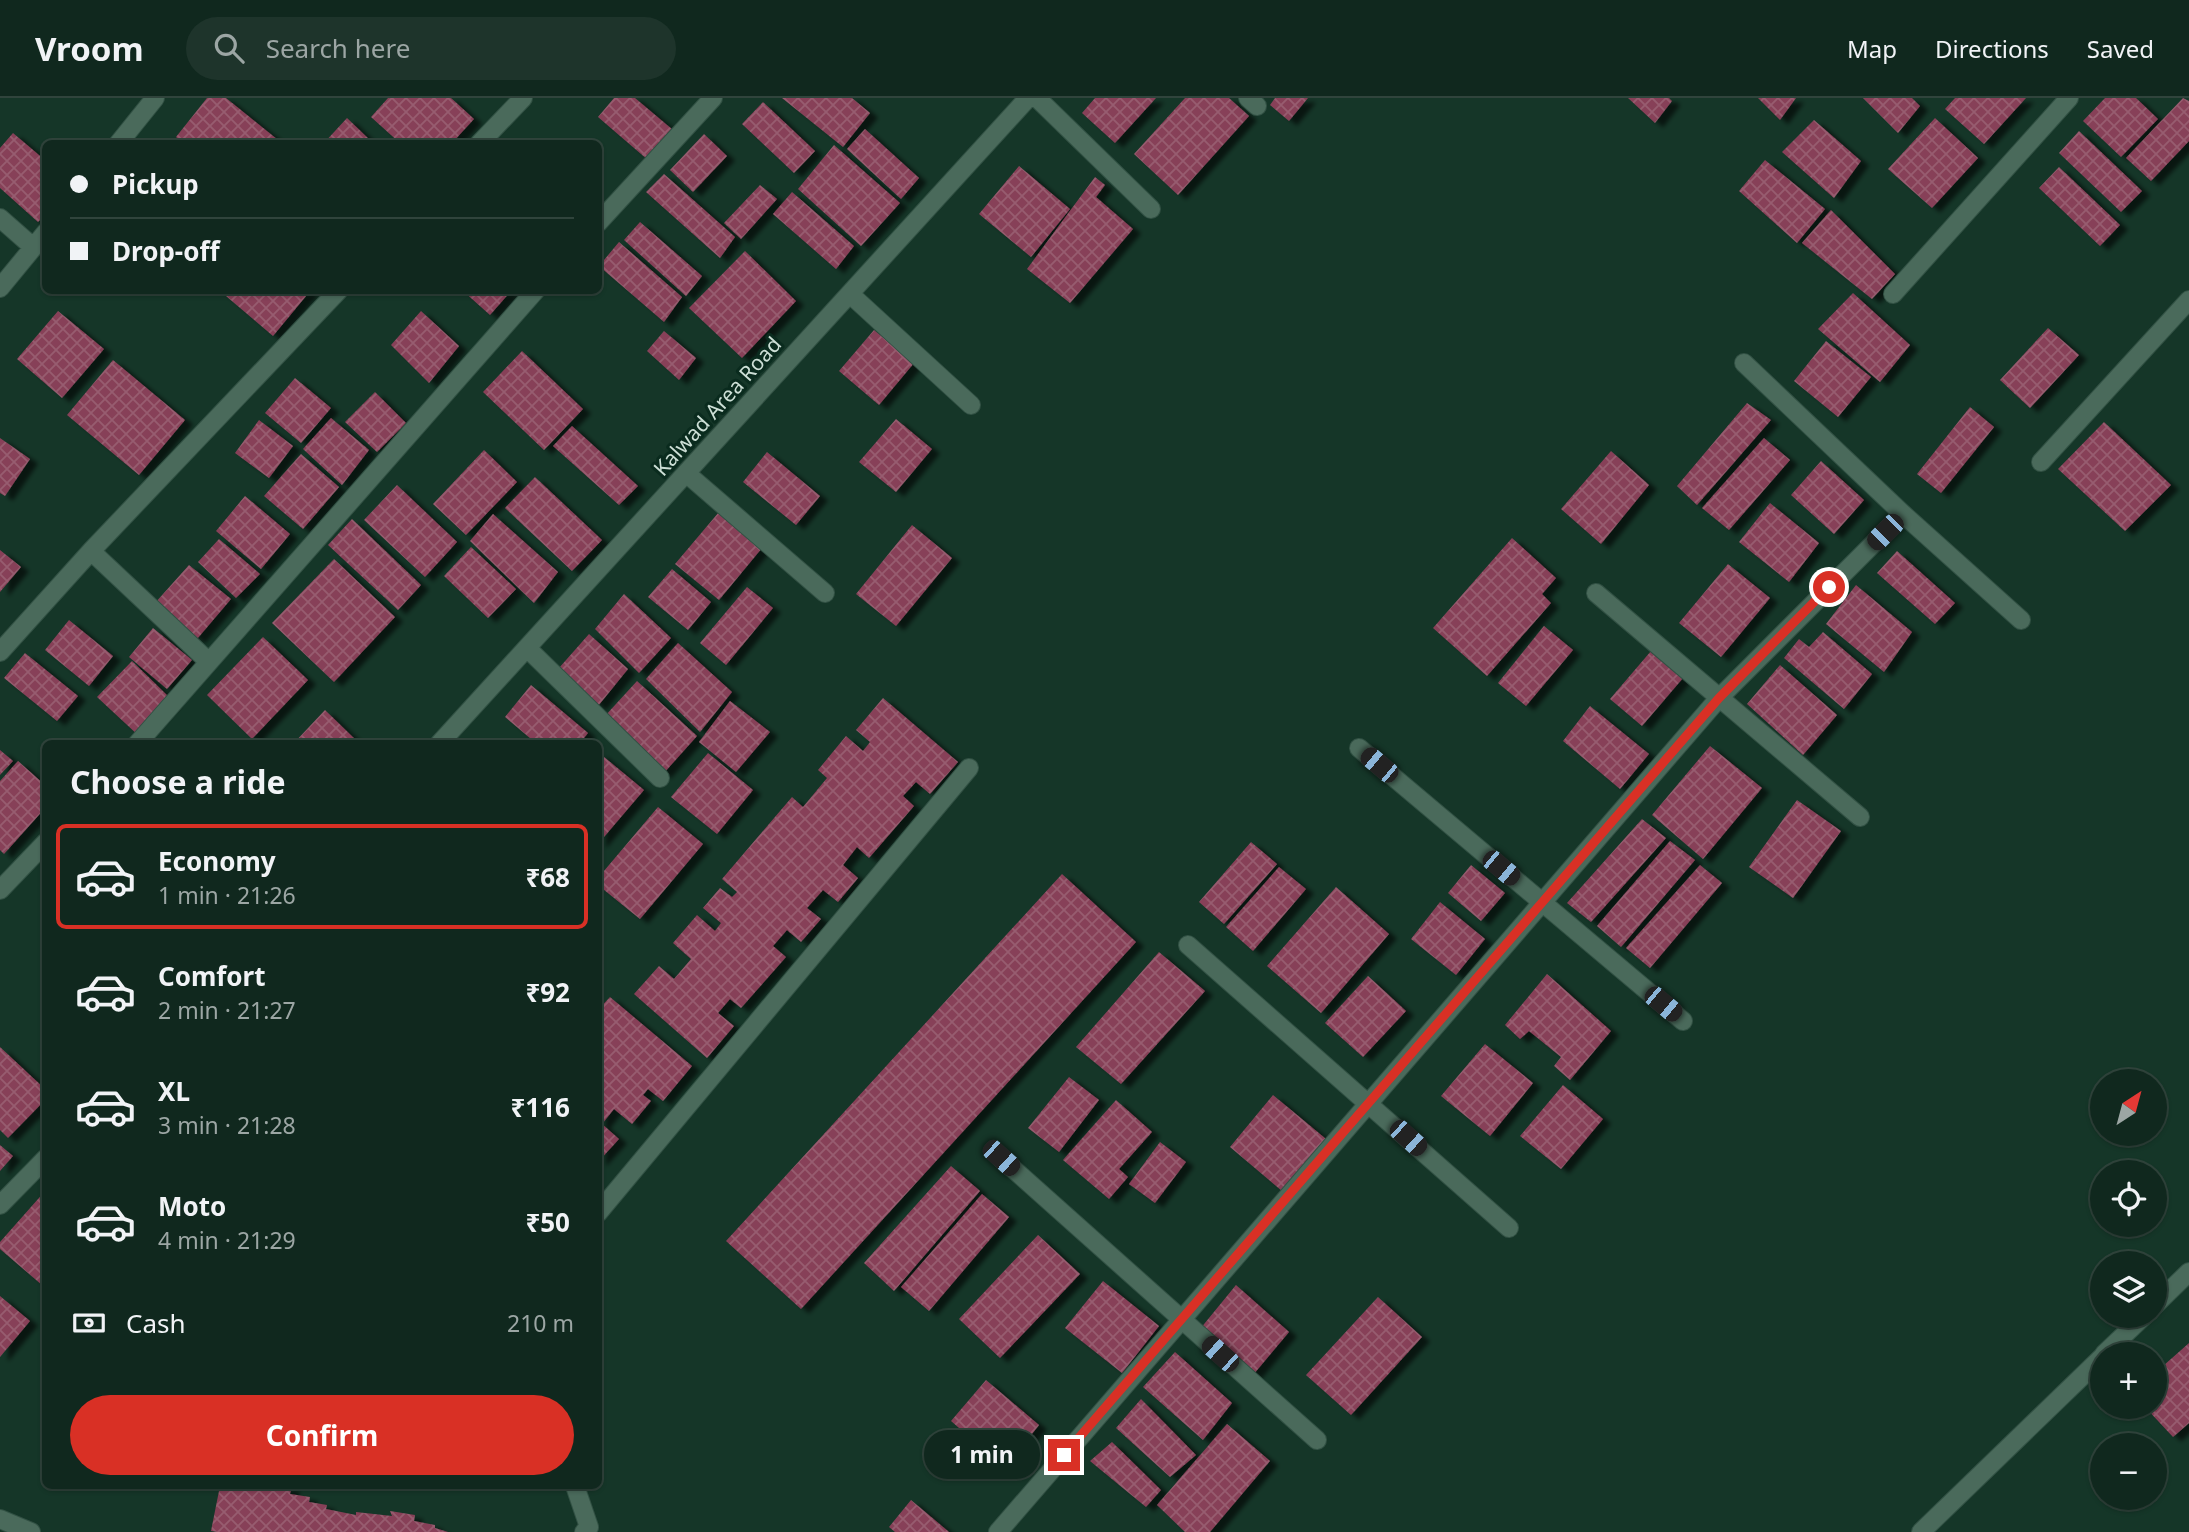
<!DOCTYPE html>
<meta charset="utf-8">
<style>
:root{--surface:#10281e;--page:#1e342b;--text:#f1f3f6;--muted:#9ca6a4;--line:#30443c;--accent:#d93025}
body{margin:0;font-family:"Noto Sans",sans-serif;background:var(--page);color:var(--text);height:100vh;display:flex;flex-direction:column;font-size:26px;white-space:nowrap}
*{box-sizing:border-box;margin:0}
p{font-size:23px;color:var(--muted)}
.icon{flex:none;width:38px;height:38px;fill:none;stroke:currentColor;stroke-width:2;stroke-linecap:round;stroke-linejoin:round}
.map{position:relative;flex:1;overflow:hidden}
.details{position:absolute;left:42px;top:642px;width:560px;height:749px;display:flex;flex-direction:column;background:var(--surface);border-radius:10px;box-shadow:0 2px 5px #0004,0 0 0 2px var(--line)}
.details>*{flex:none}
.top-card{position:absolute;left:42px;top:42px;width:560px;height:154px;border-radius:10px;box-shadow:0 2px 5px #0004,0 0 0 2px var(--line);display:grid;align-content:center;height:154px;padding:0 28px;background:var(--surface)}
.needle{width:46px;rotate:36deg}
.buttons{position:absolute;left:2090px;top:971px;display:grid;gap:14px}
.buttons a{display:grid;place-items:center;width:77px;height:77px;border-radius:50%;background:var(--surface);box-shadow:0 2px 5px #0004,0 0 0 2px var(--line);font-size:35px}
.end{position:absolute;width:32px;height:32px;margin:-16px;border:9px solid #d93025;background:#fff;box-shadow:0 0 0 4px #fff}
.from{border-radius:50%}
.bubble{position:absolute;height:49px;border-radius:24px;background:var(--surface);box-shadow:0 2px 5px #0004,0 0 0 2px var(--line);font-size:23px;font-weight:700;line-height:49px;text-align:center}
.car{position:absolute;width:21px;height:42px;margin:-21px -10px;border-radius:9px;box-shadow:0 0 5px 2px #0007;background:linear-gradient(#222 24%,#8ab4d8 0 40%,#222 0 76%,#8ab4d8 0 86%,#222 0)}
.top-card b{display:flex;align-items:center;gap:24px;height:66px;font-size:26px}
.top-card b+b{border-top:2px solid var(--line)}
.top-card i{width:18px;height:18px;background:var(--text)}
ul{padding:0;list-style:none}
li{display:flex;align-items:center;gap:21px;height:105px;margin:0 14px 10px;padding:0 14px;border:4px solid transparent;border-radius:10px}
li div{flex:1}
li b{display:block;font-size:26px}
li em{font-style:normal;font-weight:700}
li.selected{border-color:var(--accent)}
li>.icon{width:63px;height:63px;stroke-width:1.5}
h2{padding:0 28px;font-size:32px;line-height:84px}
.pay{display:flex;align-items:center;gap:18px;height:77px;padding:0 28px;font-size:26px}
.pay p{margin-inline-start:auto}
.primary-button{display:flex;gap:14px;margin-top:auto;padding:14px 28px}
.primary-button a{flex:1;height:80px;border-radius:42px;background:var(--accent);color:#fff;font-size:28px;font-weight:700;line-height:80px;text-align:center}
header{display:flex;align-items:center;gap:42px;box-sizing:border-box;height:98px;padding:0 35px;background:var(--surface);border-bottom:2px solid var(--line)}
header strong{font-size:33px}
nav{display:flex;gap:38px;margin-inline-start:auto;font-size:24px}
.search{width:490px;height:63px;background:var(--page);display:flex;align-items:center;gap:18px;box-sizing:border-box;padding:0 24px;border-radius:38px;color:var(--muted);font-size:26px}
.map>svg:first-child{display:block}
</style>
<header>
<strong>Vroom</strong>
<div class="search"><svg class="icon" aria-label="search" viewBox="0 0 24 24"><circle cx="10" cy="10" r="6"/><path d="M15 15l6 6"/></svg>Search here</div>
<nav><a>Map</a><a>Directions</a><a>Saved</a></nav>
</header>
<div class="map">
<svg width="2189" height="1434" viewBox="0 0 2189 1434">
<defs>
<pattern id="building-cross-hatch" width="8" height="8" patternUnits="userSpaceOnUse" patternTransform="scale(1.75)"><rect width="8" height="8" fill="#874158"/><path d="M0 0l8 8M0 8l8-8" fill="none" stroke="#975c6f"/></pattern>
<filter id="shadow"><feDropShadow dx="8" dy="4.5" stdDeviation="2" flood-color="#0009"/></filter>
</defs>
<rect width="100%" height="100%" fill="#153628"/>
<path fill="url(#building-cross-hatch)" filter="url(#shadow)" d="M 207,0 L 226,0 L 283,46 L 184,46 L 176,39 Z
M 388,0 L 451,0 L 474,21 L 451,46 L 401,46 L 371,19 Z
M 614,0 L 635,0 L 673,32 L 648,62 L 598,19 Z
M 782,0 L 852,0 L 870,15 L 843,49 Z
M 1095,0 L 1156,0 L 1115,45 L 1082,15 Z
M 1185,0 L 1229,0 L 1249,18 L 1178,97 L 1134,56 Z
M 1275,0 L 1308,0 L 1289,23 L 1270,7 Z
M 1628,0 L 1669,0 L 1672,3 L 1655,25 Z
M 1758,0 L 1796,0 L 1780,22 Z
M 1863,0 L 1912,0 L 1920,8 L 1898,35 Z
M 1955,0 L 2026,0 L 1984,46 L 1945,11 Z
M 2105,0 L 2136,0 L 2158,21 L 2121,59 L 2083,23 Z
M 2183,0 L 2189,3 L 2189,43 L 2151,83 L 2126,60 Z
M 763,4 L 815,53 L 794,75 L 742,26 Z
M 347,20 L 374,46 L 323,46 Z
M 1935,20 L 1978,60 L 1932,110 L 1888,71 Z
M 1814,22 L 1861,63 L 1834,100 L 1782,54 Z
M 865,31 L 919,80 L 901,101 L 847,51 Z
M 2079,33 L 2142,93 L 2121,114 L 2059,55 Z
M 13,35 L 46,63 L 46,116 L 38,124 L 0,90 L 0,50 Z
M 704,36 L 727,58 L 693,94 L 670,72 Z
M 834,47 L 900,105 L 861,148 L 798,91 Z
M 1765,62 L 1825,111 L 1797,145 L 1739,93 Z
M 1019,68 L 1070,111 L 1031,159 L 979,116 Z
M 2059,69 L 2120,127 L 2100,148 L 2039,90 Z
M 664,76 L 735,139 L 720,160 L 646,94 Z
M 1095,79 L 1105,87 L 1096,99 L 1133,131 L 1070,205 L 1027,171 Z
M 760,87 L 777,101 L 741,141 L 724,125 Z
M 792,94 L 854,148 L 836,171 L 773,116 Z
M 1831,112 L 1895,176 L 1872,201 L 1802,145 Z
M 640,124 L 702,178 L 686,198 L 624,142 Z
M 619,144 L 682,199 L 664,224 L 599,168 Z
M 745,153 L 796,203 L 742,260 L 689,210 Z
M 219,192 L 311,192 L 273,238 Z
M 462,192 L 512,192 L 490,217 Z
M 1853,195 L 1910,247 L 1880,284 L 1818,231 Z
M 58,213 L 104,251 L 62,300 L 17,261 Z
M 421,213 L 459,248 L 429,285 L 391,247 Z
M 2048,230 L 2079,257 L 2030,310 L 2000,282 Z
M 874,232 L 914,265 L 879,307 L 839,273 Z
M 664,233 L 696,260 L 679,282 L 647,253 Z
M 1826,243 L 1871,279 L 1838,319 L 1794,283 Z
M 522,253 L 583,311 L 544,352 L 483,294 Z
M 113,262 L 185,322 L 139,377 L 67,317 Z
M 295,280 L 331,310 L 301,345 L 265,315 Z
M 375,294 L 406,325 L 377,354 L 345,324 Z
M 1747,305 L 1771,322 L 1697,407 L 1677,388 Z
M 1970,309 L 1994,329 L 1941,395 L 1917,376 Z
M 331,320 L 369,352 L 342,387 L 303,351 Z
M 896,321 L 932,351 L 896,394 L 859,364 Z
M 259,322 L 293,348 L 269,380 L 235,355 Z
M 2104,324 L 2171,387 L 2125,433 L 2058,371 Z
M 572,328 L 638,388 L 619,407 L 553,348 Z
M 0,340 L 30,361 L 5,398 L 0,395 Z
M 1764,340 L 1790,362 L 1729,432 L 1702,410 Z
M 484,352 L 517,384 L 466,437 L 433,406 Z
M 1611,353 L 1649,387 L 1601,446 L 1561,411 Z
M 767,354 L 820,398 L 796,427 L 743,384 Z
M 301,356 L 339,389 L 303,431 L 264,398 Z
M 1821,363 L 1864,402 L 1834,436 L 1791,397 Z
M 535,379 L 602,442 L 572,473 L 505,410 Z
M 397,387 L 457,444 L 425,479 L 364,422 Z
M 245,398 L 290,436 L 261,471 L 216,433 Z
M 1770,405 L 1819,445 L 1789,484 L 1739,444 Z
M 719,414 L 762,450 L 719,502 L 675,466 Z
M 493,416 L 558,474 L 534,505 L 470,443 Z
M 352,421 L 421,487 L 398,512 L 328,447 Z
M 912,427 L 952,460 L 896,528 L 856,496 Z
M 1512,440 L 1556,480 L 1542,496 L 1551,505 L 1487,578 L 1433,530 Z
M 219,441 L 260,476 L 236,500 L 198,464 Z
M 471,449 L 516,491 L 488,520 L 444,478 Z
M 0,452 L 21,469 L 0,494 Z
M 1897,453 L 1955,505 L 1935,526 L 1877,475 Z
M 334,461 L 395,519 L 334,584 L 272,525 Z
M 1728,466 L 1770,500 L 1721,559 L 1679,525 Z
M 189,467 L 231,501 L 197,541 L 155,505 Z
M 672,471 L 711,504 L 688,532 L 648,499 Z
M 1856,487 L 1912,534 L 1884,574 L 1826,526 Z
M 747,489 L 773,510 L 726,567 L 700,545 Z
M 624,496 L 671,540 L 639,575 L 595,531 Z
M 69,522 L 113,558 L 89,588 L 45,552 Z
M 1544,528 L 1573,552 L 1526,608 L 1498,585 Z
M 153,530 L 192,562 L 167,591 L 129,559 Z
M 1823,534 L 1872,576 L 1844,611 L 1784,560 L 1799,541 L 1809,549 Z
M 589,536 L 628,571 L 598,608 L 559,570 Z
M 263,539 L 308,582 L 252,641 L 207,597 Z
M 678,545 L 732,594 L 700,634 L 646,581 Z
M 1651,553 L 1683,580 L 1642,628 L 1610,601 Z
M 25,555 L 78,598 L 57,623 L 4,580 Z
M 132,563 L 173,603 L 139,638 L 97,599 Z
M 1780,567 L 1837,617 L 1803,657 L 1747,606 Z
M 637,583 L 697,638 L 663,676 L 605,618 Z
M 531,587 L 588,635 L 579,646 L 537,646 L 505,619 Z
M 883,600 L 958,664 L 930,696 L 916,684 L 903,698 L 914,708 L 869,760 L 857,749 L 843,767 L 858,780 L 838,804 L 823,792 L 807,810 L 821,821 L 801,844 L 787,832 L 773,848 L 786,859 L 741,910 L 730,901 L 718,915 L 734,928 L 707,960 L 634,896 L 659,868 L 674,881 L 691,861 L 673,845 L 697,817 L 715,833 L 721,825 L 703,810 L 720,790 L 732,799 L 737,794 L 722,781 L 792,699 L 803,709 L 827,680 L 818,672 L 846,638 L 863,653 L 870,644 L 856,632 Z
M 730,603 L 770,634 L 736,674 L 699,644 Z
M 1590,608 L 1649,656 L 1620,691 L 1563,643 Z
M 325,612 L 360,646 L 293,646 Z
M 1710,648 L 1762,690 L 1703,761 L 1652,717 Z
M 0,652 L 13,663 L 0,677 Z
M 598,654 L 644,692 L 598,746 Z
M 708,655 L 753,692 L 717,736 L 671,699 Z
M 18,663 L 46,688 L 46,709 L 4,756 L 0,752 L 0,683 Z
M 1797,702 L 1841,733 L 1793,800 L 1749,769 Z
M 658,709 L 703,746 L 640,821 L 598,787 L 598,780 Z
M 1642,721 L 1666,740 L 1591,824 L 1567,805 Z
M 1670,743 L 1695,762 L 1621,849 L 1597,828 Z
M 1251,744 L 1277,766 L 1224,826 L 1199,804 Z
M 1471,767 L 1505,795 L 1481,823 L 1448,795 Z
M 1700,767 L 1722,785 L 1650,870 L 1626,850 Z
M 1279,769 L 1306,791 L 1253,853 L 1226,829 Z
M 1062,776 L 1136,844 L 801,1211 L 726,1143 Z
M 1336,789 L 1389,836 L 1321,915 L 1267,868 Z
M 1440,804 L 1485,841 L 1456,877 L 1411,841 Z
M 1159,854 L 1205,893 L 1121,986 L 1076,949 Z
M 1547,876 L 1611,933 L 1570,982 L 1554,968 L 1561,959 L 1529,933 L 1520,941 L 1505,927 Z
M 1368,878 L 1406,913 L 1363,959 L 1325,925 Z
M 610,899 L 692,968 L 663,1003 L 648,991 L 643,997 L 651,1003 L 632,1026 L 614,1011 L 602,1026 L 619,1041 L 598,1064 L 598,912 Z
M 1485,946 L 1533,985 L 1490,1038 L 1441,998 Z
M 0,949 L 46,992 L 46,1001 L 8,1040 L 0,1032 Z
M 1069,979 L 1099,1002 L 1059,1054 L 1028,1030 Z
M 1563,987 L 1603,1021 L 1561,1071 L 1520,1038 Z
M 1273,997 L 1326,1041 L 1282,1093 L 1230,1049 Z
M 1116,1002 L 1152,1034 L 1119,1071 L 1128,1079 L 1109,1101 L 1063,1062 Z
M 1160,1044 L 1186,1064 L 1155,1105 L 1129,1086 Z
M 0,1047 L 13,1058 L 0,1073 Z
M 951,1068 L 980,1093 L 894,1193 L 864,1165 Z
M 46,1092 L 46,1183 L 42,1187 L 0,1151 L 0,1144 Z
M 982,1096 L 1009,1119 L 929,1213 L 901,1189 Z
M 1038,1137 L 1080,1176 L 1000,1260 L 959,1221 Z
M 1103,1183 L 1159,1228 L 1122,1275 L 1065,1230 Z
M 1236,1187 L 1289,1234 L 1253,1277 L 1200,1231 Z
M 0,1198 L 30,1223 L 0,1259 Z
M 1378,1199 L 1422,1239 L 1351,1317 L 1306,1277 Z
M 2189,1245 L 2189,1325 L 2173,1339 L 2145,1309 L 2154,1309 L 2154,1276 Z
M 1175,1254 L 1232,1305 L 1203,1342 L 1143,1289 Z
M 986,1282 L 1039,1327 L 1005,1370 L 951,1323 Z
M 1141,1301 L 1196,1357 L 1170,1379 L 1116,1330 Z
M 1227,1326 L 1270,1363 L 1210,1434 L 1185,1434 L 1157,1407 Z
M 1112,1344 L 1161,1392 L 1146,1409 L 1090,1363 Z
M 220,1388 L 254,1388 L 272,1391 L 272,1388 L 292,1389 L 290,1396 L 310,1399 L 309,1404 L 327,1407 L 326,1411 L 356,1417 L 356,1414 L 392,1418 L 390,1413 L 415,1417 L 414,1423 L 435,1427 L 435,1430 L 448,1434 L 217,1434 L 211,1433 Z
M 911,1402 L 949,1434 L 895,1434 L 889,1429 Z"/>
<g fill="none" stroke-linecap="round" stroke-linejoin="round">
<g stroke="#325144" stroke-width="20">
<path id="minor" d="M 1037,0 L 1151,111
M 1248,0 L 1257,8
M 118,46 L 155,0
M 479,46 L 523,0
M 0,120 L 33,149
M 598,125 L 713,0
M 0,190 L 46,134
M 850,196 L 971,307
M 1893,196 L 2069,0
M 1744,265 L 1903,416 L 2021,522
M 2041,364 L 2189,202
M 686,375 L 825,495
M 91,453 L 209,564
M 1596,495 L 1860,719
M 527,550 L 660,680
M 0,554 L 91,453 L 339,192
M 137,646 L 536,192
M 439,646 L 1028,0
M 1359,650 L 1683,923
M 0,792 L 46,744
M 1188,847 L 1509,1130
M 1001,1060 L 1317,1342
M 0,1107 L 46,1060
M 598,1115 L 969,670
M 2154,1208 L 2189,1174
M 2104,1256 L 2144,1218
M 575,1388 L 589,1429 L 584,1434
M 0,1421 L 31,1434
M 998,1434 L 1719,600 L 1903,416
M 1921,1434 L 2102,1259"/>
</g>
<use href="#minor" stroke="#4a6a5b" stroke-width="18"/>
</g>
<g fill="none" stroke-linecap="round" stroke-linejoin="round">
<path stroke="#d93025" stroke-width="9" d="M 1064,1357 L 1719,600 L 1829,489"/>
</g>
<g text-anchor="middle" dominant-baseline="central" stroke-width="6" stroke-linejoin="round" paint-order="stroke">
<g font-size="21" fill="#cddfd6" stroke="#0a2b1e">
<text transform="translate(717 308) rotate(-48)">Kalwad Area Road</text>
</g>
</g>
</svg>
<div class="buttons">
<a><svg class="needle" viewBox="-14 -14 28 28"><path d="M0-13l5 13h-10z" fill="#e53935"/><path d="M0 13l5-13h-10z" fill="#9ca6a4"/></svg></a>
<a><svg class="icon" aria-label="locate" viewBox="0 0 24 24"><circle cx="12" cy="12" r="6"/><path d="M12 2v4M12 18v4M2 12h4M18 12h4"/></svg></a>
<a><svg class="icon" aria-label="layers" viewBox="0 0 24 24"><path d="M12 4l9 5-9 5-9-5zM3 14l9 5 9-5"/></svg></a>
<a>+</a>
<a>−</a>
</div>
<i class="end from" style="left:1829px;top:489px"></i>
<i class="end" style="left:1064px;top:1357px"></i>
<div class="bubble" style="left:924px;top:1332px;width:116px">1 min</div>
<i class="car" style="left:1885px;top:434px;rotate:225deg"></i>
<i class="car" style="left:1379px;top:667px;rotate:310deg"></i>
<i class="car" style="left:1501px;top:770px;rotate:130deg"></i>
<i class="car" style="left:1663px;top:906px;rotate:130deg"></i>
<i class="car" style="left:1408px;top:1040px;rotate:132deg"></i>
<i class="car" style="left:1001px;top:1060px;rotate:132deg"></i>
<i class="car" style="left:1220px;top:1256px;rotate:312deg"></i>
<div class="top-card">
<b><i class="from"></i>Pickup</b>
<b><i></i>Drop-off</b>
</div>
<section class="details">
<h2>Choose a ride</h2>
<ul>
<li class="selected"><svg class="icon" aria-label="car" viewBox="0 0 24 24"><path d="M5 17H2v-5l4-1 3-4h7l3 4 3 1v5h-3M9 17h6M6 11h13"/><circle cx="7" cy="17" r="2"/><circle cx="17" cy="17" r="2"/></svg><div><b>Economy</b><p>1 min · 21:26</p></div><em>₹68</em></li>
<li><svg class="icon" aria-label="car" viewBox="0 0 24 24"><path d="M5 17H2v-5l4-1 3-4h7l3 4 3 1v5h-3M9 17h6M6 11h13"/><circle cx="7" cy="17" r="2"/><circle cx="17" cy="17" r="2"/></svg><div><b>Comfort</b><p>2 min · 21:27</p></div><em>₹92</em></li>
<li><svg class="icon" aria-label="car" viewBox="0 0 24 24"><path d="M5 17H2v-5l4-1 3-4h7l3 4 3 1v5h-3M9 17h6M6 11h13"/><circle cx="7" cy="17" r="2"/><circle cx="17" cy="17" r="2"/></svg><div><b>XL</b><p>3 min · 21:28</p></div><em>₹116</em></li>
<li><svg class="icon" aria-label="car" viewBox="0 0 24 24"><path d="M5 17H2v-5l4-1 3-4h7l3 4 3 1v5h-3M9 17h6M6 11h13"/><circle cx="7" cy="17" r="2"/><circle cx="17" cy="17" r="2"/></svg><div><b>Moto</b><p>4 min · 21:29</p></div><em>₹50</em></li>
</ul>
<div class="pay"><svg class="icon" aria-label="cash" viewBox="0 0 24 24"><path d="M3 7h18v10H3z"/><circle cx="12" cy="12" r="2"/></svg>Cash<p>210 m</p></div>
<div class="primary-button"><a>Confirm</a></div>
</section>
</div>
